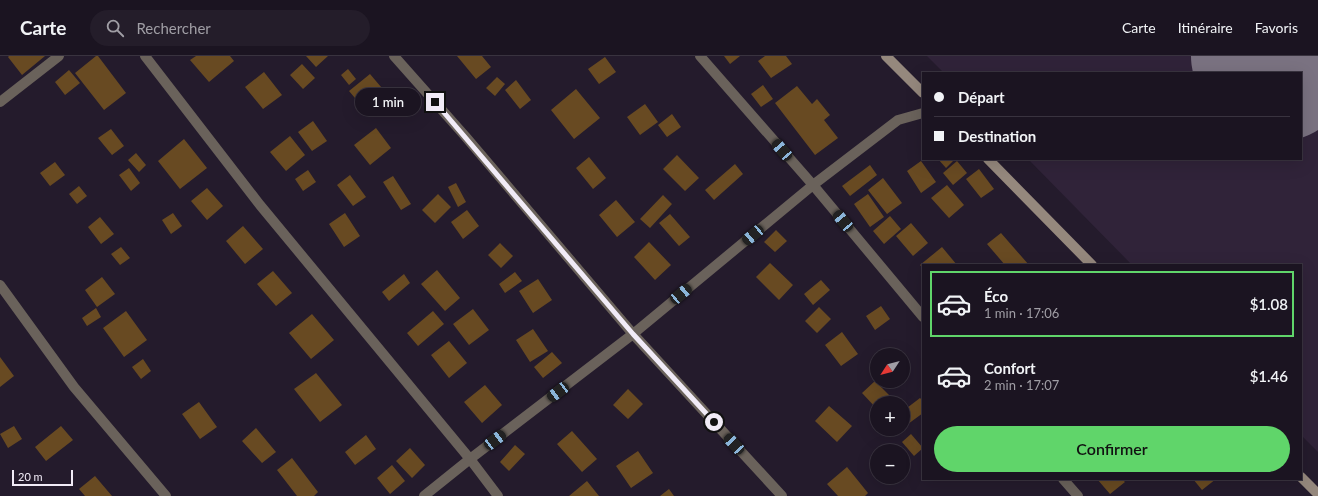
<!DOCTYPE html>
<html lang="fr">
<meta charset="utf-8">
<style>
:root{--surface:#1b1421;--page:#241d2a;--text:#f1f3f6;--muted:#a09ea5;--line:#39333f;--accent:#60d56a}
body{margin:0;font-family:Lato,sans-serif;background:var(--page);color:var(--text);height:100vh;display:flex;flex-direction:column;font-size:15px;white-space:nowrap}
*{box-sizing:border-box;margin:0}
p{font-size:13px;color:var(--muted)}
.icon{flex:none;width:22px;height:22px;fill:none;stroke:currentColor;stroke-width:2;stroke-linecap:round;stroke-linejoin:round}
.map{position:relative;flex:1;overflow:hidden}
.details{position:absolute;left:922px;top:208px;width:380px;height:216px;display:flex;flex-direction:column;background:var(--surface);border-radius:0px;box-shadow:0 4px 16px #0002,0 0 0 1px var(--line)}
.details>*{flex:none}
.banner{position:absolute;left:922px;top:16px;width:380px;height:88px;border-radius:0px;box-shadow:0 4px 16px #0002,0 0 0 1px var(--line);display:grid;align-content:center;height:88px;padding:0 12px;background:var(--surface)}
.needle{width:26px;rotate:234deg}
.fabs{position:absolute;left:870px;top:292px;display:grid;gap:8px}
.fabs a{display:grid;place-items:center;width:40px;height:40px;border-radius:50%;background:var(--surface);box-shadow:0 4px 16px #0002,0 0 0 1px var(--line);font-size:20px}
.scale{position:absolute;left:12px;bottom:10px;width:61px;box-sizing:border-box;padding-left:4px;border:2px solid #f1ebf7;border-top:0;font-size:11px;line-height:14px;white-space:nowrap;color:#f1ebf7;-webkit-text-stroke:3px #241b2c;paint-order:stroke}
.end{position:absolute;width:18px;height:18px;margin:-9px;border:5px solid #f1ebf7;background:#111;box-shadow:0 0 0 2px #111}
.from{border-radius:50%}
.bubble{position:absolute;height:28px;border-radius:14px;background:var(--surface);box-shadow:0 4px 16px #0002,0 0 0 1px var(--line);font-size:13px;font-weight:600;line-height:28px;text-align:center}
.car{position:absolute;width:12px;height:24px;margin:-12px -6px;border-radius:5px;box-shadow:0 0 3px 1px #0007;background:linear-gradient(#222 24%,#8ab4d8 0 40%,#222 0 76%,#8ab4d8 0 86%,#222 0)}
.banner b{display:flex;align-items:center;gap:14px;height:38px;font-size:15px}
.banner b+b{border-top:1px solid var(--line)}
.banner i{width:10px;height:10px;background:var(--text)}
ul{padding:7px 0 0;list-style:none}
li{display:flex;align-items:center;gap:12px;height:66px;margin:0 8px 6px;padding:0 4px;border:2px solid transparent;border-radius:0px}
li div{flex:1}
li b{display:block;font-size:15px}
li em{font-style:normal;font-weight:600}
li.selected{border-color:var(--accent)}
li>.icon{width:36px;height:36px;stroke-width:1.5}
.button{display:flex;gap:8px;margin-top:auto;padding:8px 12px}
.button a{flex:1;height:46px;border-radius:24px;background:var(--accent);color:#111;font-size:16px;font-weight:600;line-height:46px;text-align:center}
header{display:flex;align-items:center;gap:24px;box-sizing:border-box;height:56px;padding:0 20px;background:var(--surface);border-bottom:1px solid var(--line)}
header strong{font-size:19px}
nav{display:flex;gap:22px;margin-inline-start:auto;font-size:14px}
.search{width:280px;height:36px;background:var(--page);display:flex;align-items:center;gap:10px;box-sizing:border-box;padding:0 14px;border-radius:22px;color:var(--muted);font-size:15px}
.map>svg:first-child{display:block}
</style>
<header>
<strong>Carte</strong>
<div class="search"><svg class="icon" aria-label="search" viewBox="0 0 24 24"><circle cx="10" cy="10" r="6"/><path d="M15 15l6 6"/></svg>Rechercher</div>
<nav><a>Carte</a><a>Itinéraire</a><a>Favoris</a></nav>
</header>
<div class="map">
<svg width="1318" height="440" viewBox="0 0 1318 440">
<rect width="100%" height="100%" fill="#241b2c"/>
<path fill="#302339" d="M 927,0 L 1318,0 L 1318,396 L 1301,379 L 1301,209 L 1132,209 L 1028,103 L 1301,103 L 1301,17 L 944,17 Z"/>
<g fill="none" stroke-linecap="round" stroke-linejoin="round">
<path stroke="#7a7281" stroke-width="136" d="M 1259,0 L 1281,17"/>
</g>
<path fill="#684a22" d="M 9,0 L 45,0 L 22,19 L 8,1 Z
M 96,0 L 98,0 L 126,37 L 104,54 L 75,17 Z
M 196,0 L 230,0 L 234,5 L 209,26 L 190,4 Z
M 306,0 L 328,0 L 316,11 Z
M 457,0 L 482,0 L 491,11 L 476,23 Z
M 724,0 L 740,0 L 730,8 Z
M 765,0 L 786,0 L 792,8 L 771,22 L 758,5 Z
M 605,1 L 616,16 L 599,28 L 588,13 Z
M 302,8 L 315,22 L 303,33 L 290,19 Z
M 348,13 L 356,23 L 349,29 L 341,19 Z
M 69,14 L 80,27 L 65,39 L 55,26 Z
M 264,16 L 282,39 L 263,53 L 245,31 Z
M 370,18 L 387,38 L 366,55 L 349,35 Z
M 497,21 L 505,28 L 495,40 L 486,32 Z
M 516,24 L 531,44 L 520,53 L 505,34 Z
M 763,29 L 773,43 L 761,51 L 751,38 Z
M 797,30 L 812,48 L 817,43 L 830,59 L 824,64 L 838,82 L 815,99 L 775,47 Z
M 576,33 L 600,62 L 574,83 L 551,54 Z
M 645,48 L 658,66 L 640,79 L 627,61 Z
M 672,58 L 681,71 L 667,81 L 658,69 Z
M 313,65 L 327,85 L 312,95 L 298,76 Z
M 376,72 L 391,92 L 370,109 L 354,89 Z
M 111,73 L 124,90 L 112,99 L 98,82 Z
M 290,80 L 305,99 L 286,115 L 270,96 Z
M 184,83 L 207,112 L 180,133 L 158,105 Z
M 136,97 L 146,109 L 139,116 L 128,104 Z
M 677,99 L 699,122 L 685,135 L 663,113 Z
M 589,101 L 606,122 L 593,133 L 576,112 Z
M 938,103 L 951,103 L 953,105 L 946,112 Z
M 921,105 L 936,126 L 921,137 L 907,115 Z
M 957,105 L 967,117 L 953,129 L 943,117 Z
M 55,106 L 65,119 L 50,130 L 40,117 Z
M 735,108 L 743,118 L 714,144 L 705,134 Z
M 870,109 L 877,119 L 850,140 L 842,130 Z
M 129,112 L 140,127 L 131,135 L 119,119 Z
M 979,113 L 994,133 L 981,142 L 966,123 Z
M 308,114 L 316,126 L 303,135 L 295,123 Z
M 350,119 L 366,141 L 353,150 L 337,129 Z
M 393,120 L 411,148 L 401,154 L 383,126 Z
M 883,122 L 902,147 L 887,158 L 868,134 Z
M 456,127 L 466,146 L 458,151 L 448,131 Z
M 947,129 L 964,149 L 949,162 L 931,142 Z
M 79,130 L 87,140 L 77,148 L 69,138 Z
M 207,132 L 223,150 L 207,164 L 191,145 Z
M 438,138 L 451,151 L 435,167 L 422,154 Z
M 868,138 L 884,161 L 870,171 L 854,148 Z
M 663,139 L 672,148 L 650,172 L 640,163 Z
M 616,144 L 635,166 L 617,181 L 599,159 Z
M 467,154 L 479,170 L 463,183 L 451,166 Z
M 173,157 L 182,170 L 171,178 L 162,164 Z
M 345,157 L 360,180 L 344,191 L 329,168 Z
M 670,158 L 690,181 L 679,190 L 659,167 Z
M 890,160 L 901,173 L 884,188 L 873,175 Z
M 100,161 L 114,178 L 101,188 L 88,171 Z
M 911,167 L 928,187 L 913,200 L 896,180 Z
M 243,170 L 263,193 L 245,208 L 226,185 Z
M 776,174 L 787,185 L 775,196 L 764,186 Z
M 1001,177 L 1029,209 L 1005,209 L 987,188 Z
M 649,186 L 671,209 L 655,224 L 634,201 Z
M 500,187 L 513,200 L 501,212 L 488,199 Z
M 121,191 L 130,202 L 120,209 L 111,198 Z
M 942,191 L 957,209 L 923,209 L 923,212 L 920,209 Z
M 770,207 L 793,229 L 779,244 L 756,221 Z
M 437,214 L 460,242 L 445,255 L 421,228 Z
M 273,215 L 292,237 L 276,250 L 257,228 Z
M 515,216 L 522,225 L 505,237 L 499,228 Z
M 404,218 L 410,227 L 389,245 L 382,236 Z
M 102,221 L 115,238 L 97,251 L 85,234 Z
M 538,223 L 552,244 L 533,257 L 519,235 Z
M 821,224 L 830,234 L 813,249 L 804,238 Z
M 881,250 L 890,263 L 875,274 L 866,260 Z
M 819,251 L 831,263 L 817,277 L 805,265 Z
M 96,252 L 101,261 L 87,270 L 82,262 Z
M 473,253 L 489,274 L 469,289 L 453,268 Z
M 126,255 L 147,284 L 124,301 L 103,272 Z
M 433,255 L 444,268 L 418,290 L 407,277 Z
M 312,258 L 334,284 L 311,303 L 289,277 Z
M 533,273 L 548,295 L 530,306 L 516,284 Z
M 842,276 L 858,298 L 841,310 L 825,289 Z
M 449,285 L 467,307 L 449,322 L 431,299 Z
M 552,296 L 562,307 L 543,322 L 534,311 Z
M 0,301 L 14,320 L 0,331 Z
M 143,303 L 151,315 L 141,323 L 132,311 Z
M 316,317 L 342,349 L 320,366 L 294,333 Z
M 875,325 L 892,342 L 886,347 L 877,347 L 877,353 L 862,337 Z
M 485,329 L 502,349 L 482,367 L 464,346 Z
M 628,333 L 643,348 L 628,363 L 613,349 Z
M 920,342 L 923,345 L 923,357 L 908,368 L 903,361 L 903,355 Z
M 199,346 L 217,371 L 200,383 L 182,358 Z
M 829,350 L 852,370 L 837,386 L 815,365 Z
M 14,370 L 22,383 L 8,392 L 0,378 Z
M 61,370 L 73,384 L 46,405 L 35,391 Z
M 256,372 L 276,396 L 262,407 L 242,385 Z
M 572,375 L 597,403 L 582,416 L 557,388 Z
M 911,378 L 923,392 L 914,400 L 902,386 Z
M 366,379 L 376,393 L 355,409 L 345,396 Z
M 515,389 L 525,398 L 509,415 L 500,406 Z
M 410,392 L 425,409 L 412,422 L 396,405 Z
M 638,395 L 653,417 L 631,432 L 616,410 Z
M 292,402 L 318,436 L 314,440 L 297,440 L 277,414 Z
M 392,409 L 405,425 L 390,438 L 377,422 Z
M 847,411 L 868,437 L 865,440 L 838,440 L 827,428 Z
M 95,420 L 112,440 L 85,440 L 79,433 Z
M 1097,423 L 1122,423 L 1125,426 L 1110,438 Z
M 1193,423 L 1216,423 L 1202,434 Z
M 587,425 L 599,440 L 569,440 Z
M 669,433 L 674,440 L 660,440 Z"/>
<g fill="none" stroke-linecap="round" stroke-linejoin="round">
<path stroke="#6a625b" stroke-width="10" d="M 145,0 L 260,149 L 470,403 L 498,440
M 394,0 L 465,80 L 633,278 L 782,440
M 700,0 L 813,129 L 923,261
M 0,46 L 59,0
M 0,229 L 74,331 L 166,440
M 1063,423 L 1078,440
M 424,440 L 470,403 L 633,278 L 813,129 L 898,64 L 923,57"/>
<path stroke="#95887d" stroke-width="10" d="M 886,0 L 923,37
M 988,103 L 1092,209
M 1301,421 L 1318,438"/>
</g>
<g fill="none" stroke-linecap="round" stroke-linejoin="round">
<path stroke="#f1ebf7" stroke-width="5" d="M 435,46 L 633,278 L 714,366"/>
</g>
</svg>
<div class="fabs">
<a><svg class="needle" viewBox="-14 -14 28 28"><path d="M0-13l5 13h-10z" fill="#e53935"/><path d="M0 13l5-13h-10z" fill="#a09ea5"/></svg></a>
<a>+</a>
<a>−</a>
</div>
<div class="scale">20 m</div>
<i class="end from" style="left:714px;top:366px"></i>
<i class="end" style="left:435px;top:46px"></i>
<div class="bubble" style="left:355px;top:32px;width:66px">1 min</div>
<i class="car" style="left:782px;top:94px;rotate:319deg"></i>
<i class="car" style="left:843px;top:165px;rotate:320deg"></i>
<i class="car" style="left:753px;top:179px;rotate:230deg"></i>
<i class="car" style="left:681px;top:238px;rotate:50deg"></i>
<i class="car" style="left:558px;top:336px;rotate:233deg"></i>
<i class="car" style="left:495px;top:384px;rotate:53deg"></i>
<i class="car" style="left:734px;top:388px;rotate:317deg"></i>
<div class="banner">
<b><i class="from"></i>Départ</b>
<b><i></i>Destination</b>
</div>
<section class="details">
<ul>
<li class="selected"><svg class="icon" aria-label="car" viewBox="0 0 24 24"><path d="M5 17H2v-5l4-1 3-4h7l3 4 3 1v5h-3M9 17h6M6 11h13"/><circle cx="7" cy="17" r="2"/><circle cx="17" cy="17" r="2"/></svg><div><b>Éco</b><p>1 min · 17:06</p></div><em>$1.08</em></li>
<li><svg class="icon" aria-label="car" viewBox="0 0 24 24"><path d="M5 17H2v-5l4-1 3-4h7l3 4 3 1v5h-3M9 17h6M6 11h13"/><circle cx="7" cy="17" r="2"/><circle cx="17" cy="17" r="2"/></svg><div><b>Confort</b><p>2 min · 17:07</p></div><em>$1.46</em></li>
</ul>
<div class="button"><a>Confirmer</a></div>
</section>
</div>
